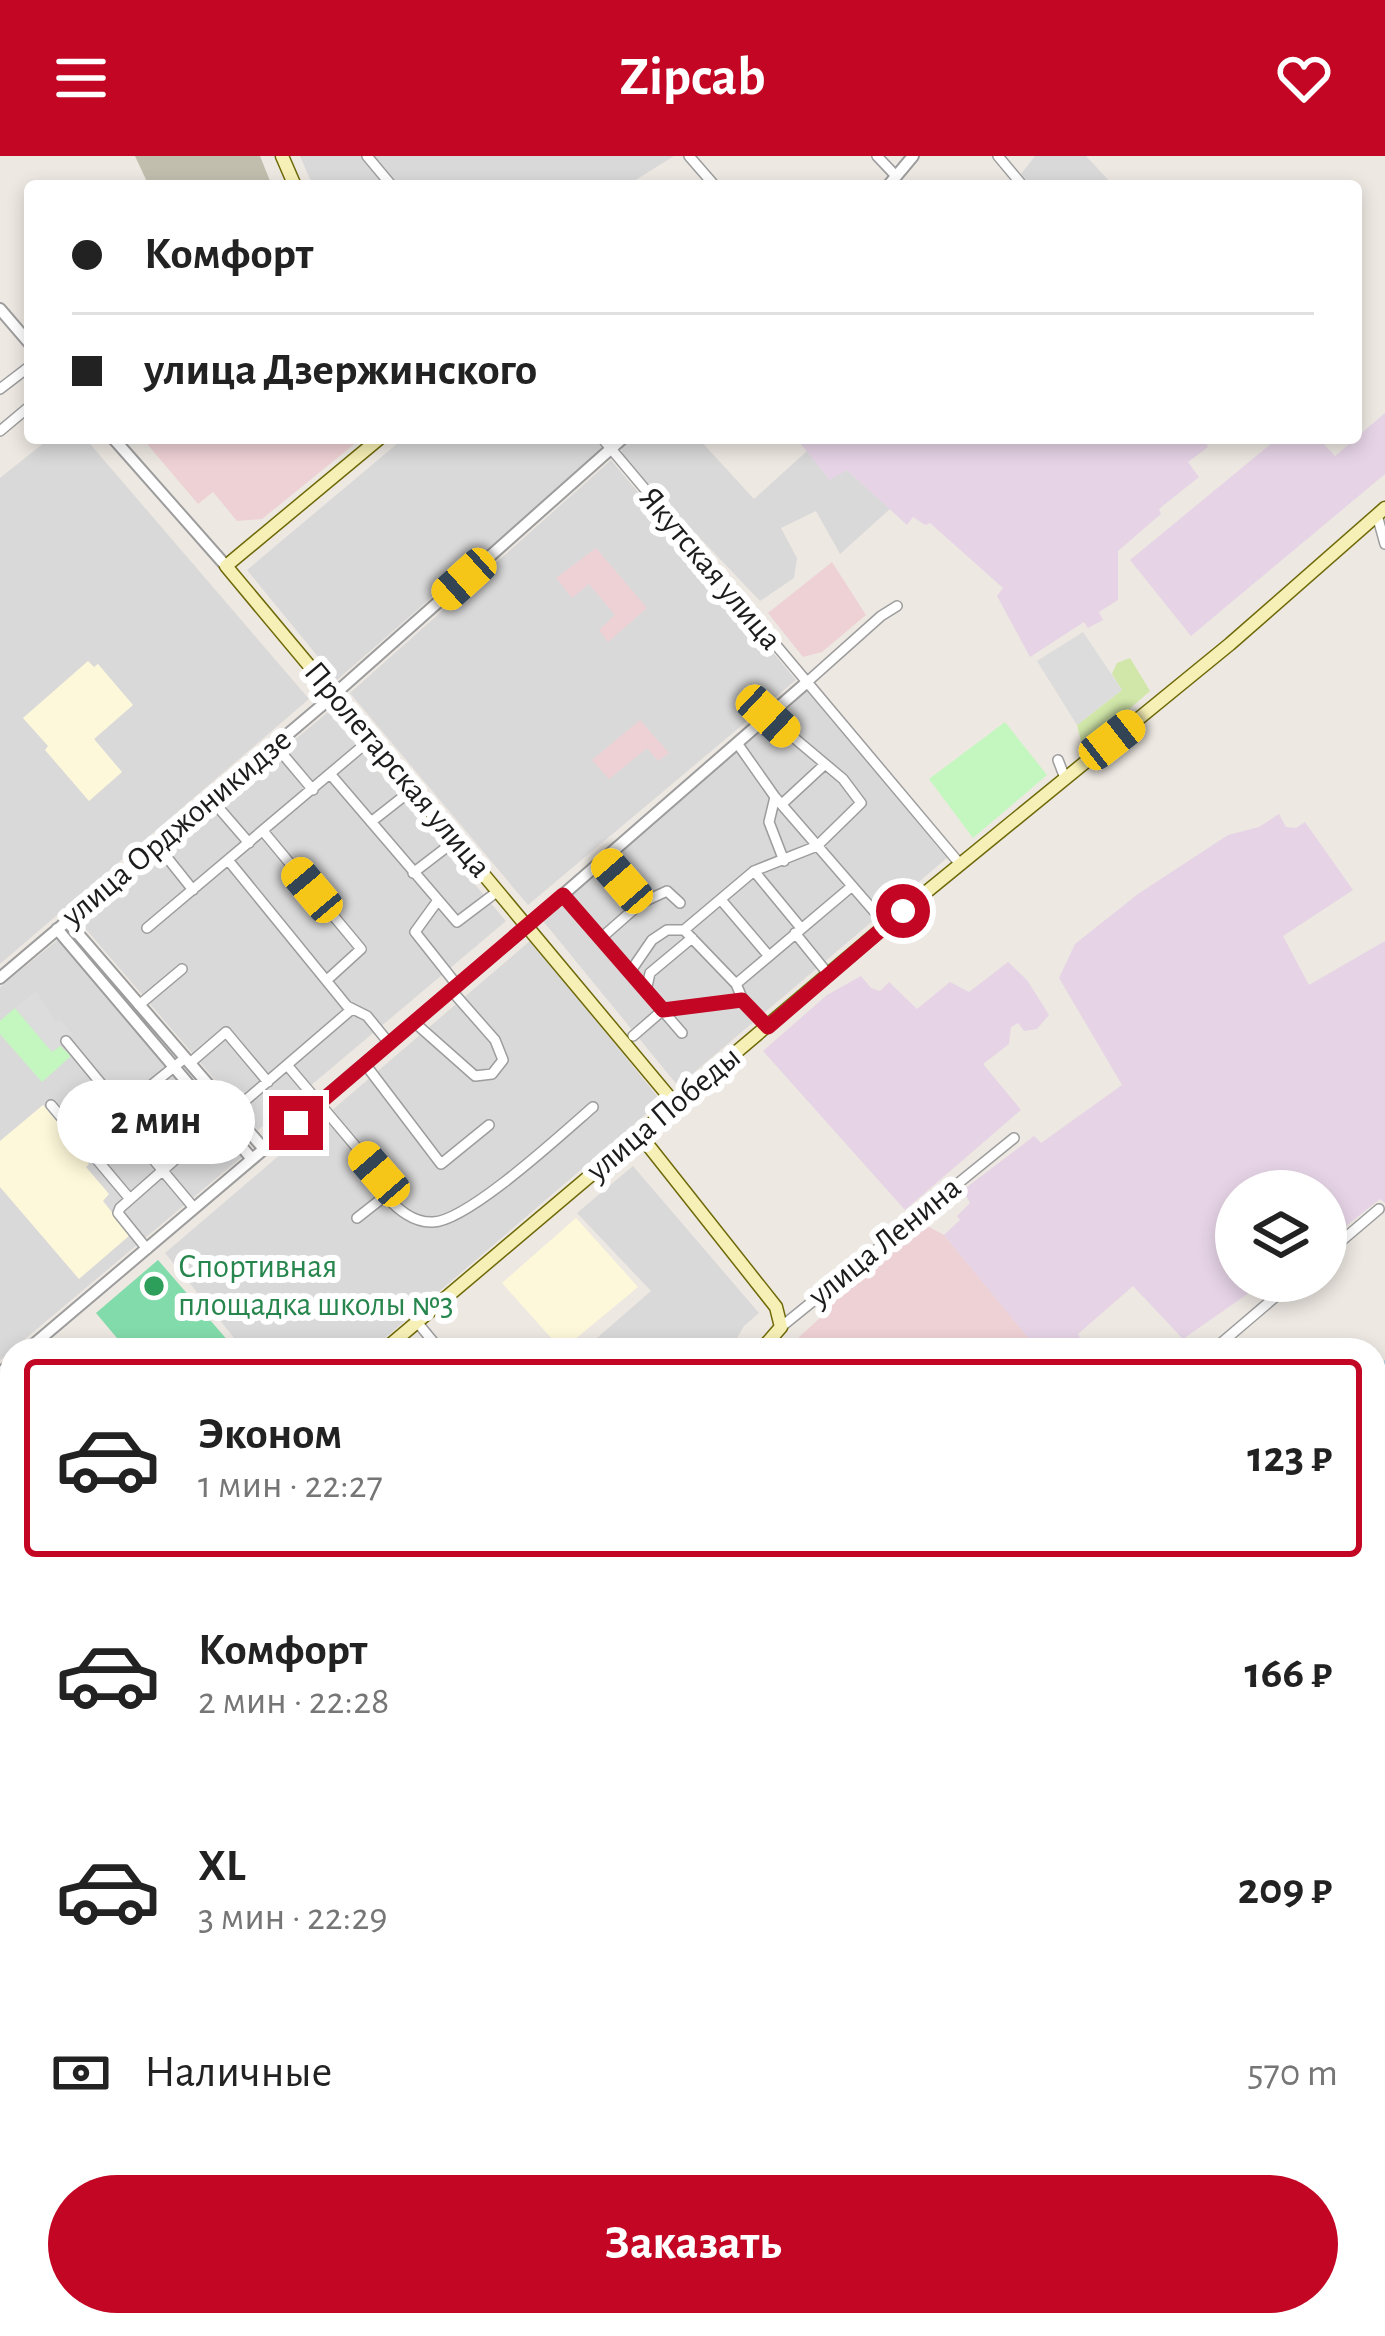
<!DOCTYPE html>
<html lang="ru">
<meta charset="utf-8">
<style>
:root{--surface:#fff;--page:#f2f2f2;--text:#222;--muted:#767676;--line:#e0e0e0;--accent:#c20624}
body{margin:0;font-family:"Alegreya Sans",sans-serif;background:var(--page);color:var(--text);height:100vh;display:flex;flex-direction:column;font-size:45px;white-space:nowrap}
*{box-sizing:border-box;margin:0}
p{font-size:39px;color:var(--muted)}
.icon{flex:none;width:66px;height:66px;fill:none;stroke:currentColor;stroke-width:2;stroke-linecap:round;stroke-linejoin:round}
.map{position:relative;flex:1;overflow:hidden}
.sheet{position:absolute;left:0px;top:1182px;width:1386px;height:999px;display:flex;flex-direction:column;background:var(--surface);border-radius:36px 36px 0 0;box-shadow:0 6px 18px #0003}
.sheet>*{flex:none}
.hud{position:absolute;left:24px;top:24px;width:1338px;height:264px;border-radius:12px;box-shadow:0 6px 18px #0003;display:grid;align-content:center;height:264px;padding:0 48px;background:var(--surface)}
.tools{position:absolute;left:1215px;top:1014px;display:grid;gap:24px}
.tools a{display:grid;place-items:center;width:132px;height:132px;border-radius:50%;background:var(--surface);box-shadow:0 6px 18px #0003;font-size:60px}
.end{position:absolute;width:54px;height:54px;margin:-27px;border:15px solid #c20624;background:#fff;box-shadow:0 0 0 6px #fff}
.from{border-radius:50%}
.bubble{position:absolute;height:84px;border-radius:42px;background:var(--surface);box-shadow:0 6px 18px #0003;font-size:39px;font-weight:700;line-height:84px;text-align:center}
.car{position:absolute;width:36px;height:72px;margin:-36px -18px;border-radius:15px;box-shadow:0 0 9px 3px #0007;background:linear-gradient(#f5c518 24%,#345 0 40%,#f5c518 0 76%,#345 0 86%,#f5c518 0)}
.hud b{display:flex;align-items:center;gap:42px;height:114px;font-size:45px}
.hud b+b{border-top:3px solid var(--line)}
.hud i{width:30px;height:30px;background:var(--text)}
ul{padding:21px 0 0;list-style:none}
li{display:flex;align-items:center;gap:36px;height:198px;margin:0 24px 18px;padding:0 24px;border:6px solid transparent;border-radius:12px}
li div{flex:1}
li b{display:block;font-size:45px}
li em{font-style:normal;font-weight:700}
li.on{border-color:var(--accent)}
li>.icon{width:108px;height:108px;stroke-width:1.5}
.pay{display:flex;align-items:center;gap:30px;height:132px;padding:0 48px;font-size:45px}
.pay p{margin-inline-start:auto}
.cta{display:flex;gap:24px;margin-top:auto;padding:24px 48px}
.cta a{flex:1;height:138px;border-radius:72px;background:var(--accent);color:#fff;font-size:48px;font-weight:700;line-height:138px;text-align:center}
header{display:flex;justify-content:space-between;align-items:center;height:156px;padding:0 48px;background:var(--accent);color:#fff;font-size:54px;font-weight:700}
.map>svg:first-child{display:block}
</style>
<header><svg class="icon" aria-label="menu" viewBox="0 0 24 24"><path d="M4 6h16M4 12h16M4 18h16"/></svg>Zipcab<svg class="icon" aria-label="heart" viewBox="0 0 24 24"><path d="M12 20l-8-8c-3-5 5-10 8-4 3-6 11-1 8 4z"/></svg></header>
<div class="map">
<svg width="1385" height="2180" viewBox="0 0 1385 2180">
<rect width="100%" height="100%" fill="#ede8e2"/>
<path fill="#dad9d9" d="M 300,0 L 674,0 L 626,30 L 313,30 Z
M 1035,0 L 1086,0 L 1114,30 L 1032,30 L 1021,18 Z
M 50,282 L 85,282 L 309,543 L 0,808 L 0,322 Z
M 404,282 L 598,282 L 605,290 L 337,524 L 247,414 Z
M 632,282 L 698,282 L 754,343 L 807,295 L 829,323 L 847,314 L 890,353 L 840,398 L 816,355 L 781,372 L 797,402 L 794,422 L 760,445 L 621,299 L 623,289 Z
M 611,304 L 796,524 L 528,749 L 350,537 Z
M 807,535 L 947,702 L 678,930 L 543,765 Z
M 328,556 L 506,765 L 258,974 L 78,764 Z
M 60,782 L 244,999 L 0,1204 L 0,831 Z
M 531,784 L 661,945 L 371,1194 L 244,1194 L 165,1097 Z
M 633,1010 L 759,1157 L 744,1170 L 730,1194 L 583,1194 L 651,1135 L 577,1057 Z
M 0,1307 L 12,1322 L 12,1491 L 0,1501 Z"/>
<path fill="#eed1d5" d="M 142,282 L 362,282 L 262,363 L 237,365 L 213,336 L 198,348 Z
M 596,392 L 647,452 L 608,486 L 599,474 L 615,459 L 589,428 L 572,442 L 556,422 Z
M 832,406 L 866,459 L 822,496 L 803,501 L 768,457 Z
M 640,564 L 669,597 L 658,605 L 647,592 L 609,623 L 592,604 Z
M 929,1071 L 944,1079 L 1038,1193 L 777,1194 L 786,1193 L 820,1162 L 826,1155 L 824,1149 L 911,1073 Z"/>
<path fill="#e6d4e6" d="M 1385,257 L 1385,318 L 1191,480 L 1130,404 L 1278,282 L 1318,282 L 1335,300 Z
M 796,282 L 1202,282 L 1208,291 L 1188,306 L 1199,321 L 1159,353 L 1161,358 L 1118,395 L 1118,444 L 1099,456 L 1103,464 L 1088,472 L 1084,466 L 1030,501 L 997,440 L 1003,432 L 930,367 L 925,369 L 913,361 L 907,369 L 847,314 L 830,324 Z
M 1279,658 L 1286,671 L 1296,672 L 1305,666 L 1353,734 L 1283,780 L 1309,829 L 1385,785 L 1385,1047 L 1380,1043 L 1326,1086 L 1326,1035 L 1236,1035 L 1236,1125 L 1266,1125 L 1183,1183 L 1133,1130 L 1078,1178 L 1084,1190 L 1078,1194 L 1038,1194 L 944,1079 L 960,1064 L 957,1060 L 970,1047 L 963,1034 L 1034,980 L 1041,987 L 1122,929 L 1059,822 L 1075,788 L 1138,738 L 1228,679 L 1259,671 Z
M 1008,806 L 1027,824 L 1049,859 L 1037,873 L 1024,875 L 1018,867 L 1011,871 L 1009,888 L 983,908 L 1021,954 L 905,1054 L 763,895 L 827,839 L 861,820 L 871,832 L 880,835 L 889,826 L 917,853 L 950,826 L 969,836 Z"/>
<path fill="#fef8da" d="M 88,505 L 94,511 L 98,508 L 133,549 L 94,583 L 122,616 L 89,645 L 45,594 L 48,590 L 23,562 Z
M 43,949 L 77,989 L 89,1008 L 86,1011 L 109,1038 L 103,1045 L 130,1079 L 79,1123 L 0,1031 L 0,985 Z
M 576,1062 L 638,1131 L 562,1194 L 502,1127 Z"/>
<path fill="#c1beae" d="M 135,0 L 260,0 L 272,30 L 149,30 Z"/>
<path fill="#d1e7a9" d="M 1130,502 L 1150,535 L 1083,593 L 1077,569 L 1122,534 L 1112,518 L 1117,507 Z"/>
<path fill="#c4f7bf" d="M 1005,566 L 1047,619 L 973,682 L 929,623 Z
M 15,852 L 52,896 L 60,890 L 71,900 L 42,926 L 0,878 L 0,865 Z"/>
<path fill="#82dbaa" d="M 158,1104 L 236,1194 L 127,1194 L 96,1157 Z"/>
<path fill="#dcdcdc" d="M 1083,476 L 1122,534 L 1077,569 L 1037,505 Z
M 36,835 L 56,866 L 60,863 L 73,879 L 52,896 L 15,852 Z"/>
<path fill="#a3d7da" d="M 1385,1204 L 1385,2180 L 147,2180 L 163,2169 L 1374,2169 L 1374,1212 Z"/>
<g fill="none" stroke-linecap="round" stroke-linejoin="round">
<g stroke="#9d9d9d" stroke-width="12">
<path id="minor" d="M 367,0 L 392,30
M 689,0 L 715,30
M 877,0 L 896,20
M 998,0 L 1023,30
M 0,233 L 30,210
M 0,275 L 30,250
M 602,282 L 960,708
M 1377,359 L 1385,388
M 806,527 L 881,460 L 897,450
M 737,587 L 775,641 L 886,769
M 275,589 L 313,634
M 1058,604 L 1065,622
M 331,619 L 457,766 L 498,735
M 775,641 L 769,666 L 784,705
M 211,643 L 249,687
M 782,648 L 823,610
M 371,666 L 413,633
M 263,675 L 361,793 L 327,824
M 157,689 L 193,734
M 604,703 L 641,747
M 228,704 L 347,850 L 367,860 L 389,887
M 754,715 L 801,772
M 413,717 L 456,684
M 563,739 L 682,877
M 722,745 L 768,799
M 436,747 L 415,776 L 457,829
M 147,772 L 371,583
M 684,774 L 736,828 L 743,844 L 768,871
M 795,777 L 829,819
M 600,783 L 641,747 L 667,735 L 680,747
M 630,816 L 652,784 L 667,774 L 684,774 L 754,715 L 817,690 L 861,647 L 843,623 L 768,560
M 736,828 L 851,731
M 646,835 L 650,817 L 692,782
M 139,849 L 182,813
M 414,866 L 475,920 L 492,918 L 503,904 L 495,884 L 451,834
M 633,880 L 663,854 L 743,844
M 66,885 L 136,970 L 148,997 L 194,1052
M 190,907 L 226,876 L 268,926
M 365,908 L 441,1008 L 489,969
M 287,909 L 379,1018 L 385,1040 L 357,1062
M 51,949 L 130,1043
M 122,953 L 185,902
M 232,956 L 352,853
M 385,1040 C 398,1053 413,1067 433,1066 C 468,1065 563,977 593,951
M 147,1093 L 118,1057 L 120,1052 L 220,964
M 1326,1098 L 1379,1053
M 417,1166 L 440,1194
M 781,1171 L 1014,982
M 1213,1194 L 1294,1125
M 0,1497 L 11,1509
M 0,1996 L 12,1985
M 0,2031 L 12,2051
M 2,2110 L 12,2086"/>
</g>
<g stroke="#9d9d9d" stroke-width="14">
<path id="tertiary" d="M 888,30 L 913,0
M 0,153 L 30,188
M 113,282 L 226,410
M 67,765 L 264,993
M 57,773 L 252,1003
M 0,822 L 320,551 L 623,282
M 27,1194 L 527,770 L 806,527
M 0,1217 L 12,1207
M 22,2180 L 37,2169"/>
</g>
<g stroke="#6e6908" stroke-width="15">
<path id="secondary" d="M 282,0 L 295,30
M 380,282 L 226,410 L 676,949
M 640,979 L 776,1151 L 781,1171 L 761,1194
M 384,1194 L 903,755 L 1230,488 L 1385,352
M 0,1251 L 12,1265
M 0,1824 L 12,1815"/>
</g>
<use href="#minor" stroke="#fff" stroke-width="9"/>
<use href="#tertiary" stroke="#fff" stroke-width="10"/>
<use href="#secondary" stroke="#f7f0b6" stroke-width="12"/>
</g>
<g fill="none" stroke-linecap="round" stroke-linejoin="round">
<path stroke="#c20624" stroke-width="15" d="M 296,967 L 563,739 L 663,854 L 742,844 L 768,871 L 903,755"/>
</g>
<circle fill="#2e9e5b" stroke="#fff" stroke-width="4.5" cx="154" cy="1130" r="12"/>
<g text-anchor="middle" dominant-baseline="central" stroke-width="12" stroke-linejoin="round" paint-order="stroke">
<g font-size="33" fill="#1c1c1c" stroke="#fff">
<text transform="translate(710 413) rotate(50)">Якутская улица</text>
<text transform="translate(397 614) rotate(50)">Пролетарская улица</text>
<text transform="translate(177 672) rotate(-40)">улица Орджоникидзе</text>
<text transform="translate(664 958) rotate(-40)">улица Победы</text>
<text transform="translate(885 1086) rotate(-39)">улица Ленина</text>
</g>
<g font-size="33" fill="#27864d" stroke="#fff" text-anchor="start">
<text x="178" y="1111">Спортивная<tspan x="178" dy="38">площадка школы №3</tspan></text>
</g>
</g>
</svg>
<div class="tools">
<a><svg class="icon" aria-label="layers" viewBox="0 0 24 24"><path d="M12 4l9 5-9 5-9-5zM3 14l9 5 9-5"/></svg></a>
</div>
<i class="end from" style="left:903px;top:755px"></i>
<i class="end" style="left:296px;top:967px"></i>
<div class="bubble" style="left:57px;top:924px;width:198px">2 мин</div>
<i class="car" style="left:464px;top:423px;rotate:228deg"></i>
<i class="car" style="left:768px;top:560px;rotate:133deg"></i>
<i class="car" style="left:1112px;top:584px;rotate:52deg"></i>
<i class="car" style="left:622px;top:725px;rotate:319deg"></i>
<i class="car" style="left:312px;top:734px;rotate:320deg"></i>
<i class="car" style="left:379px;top:1018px;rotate:319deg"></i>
<div class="hud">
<b><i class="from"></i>Комфорт</b>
<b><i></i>улица Дзержинского</b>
</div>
<section class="sheet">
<ul>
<li class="on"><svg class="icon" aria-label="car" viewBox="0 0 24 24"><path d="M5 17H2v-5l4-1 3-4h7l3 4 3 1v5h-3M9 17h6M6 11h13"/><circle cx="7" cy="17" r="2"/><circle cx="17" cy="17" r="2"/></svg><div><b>Эконом</b><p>1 мин · 22:27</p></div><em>123 ₽</em></li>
<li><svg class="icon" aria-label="car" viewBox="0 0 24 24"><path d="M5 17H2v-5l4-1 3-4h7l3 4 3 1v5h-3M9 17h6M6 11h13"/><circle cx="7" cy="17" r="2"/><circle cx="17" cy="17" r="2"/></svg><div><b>Комфорт</b><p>2 мин · 22:28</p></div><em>166 ₽</em></li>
<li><svg class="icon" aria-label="car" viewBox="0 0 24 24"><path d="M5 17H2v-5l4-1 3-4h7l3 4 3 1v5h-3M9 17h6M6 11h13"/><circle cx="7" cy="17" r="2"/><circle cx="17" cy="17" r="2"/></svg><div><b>XL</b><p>3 мин · 22:29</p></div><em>209 ₽</em></li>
</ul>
<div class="pay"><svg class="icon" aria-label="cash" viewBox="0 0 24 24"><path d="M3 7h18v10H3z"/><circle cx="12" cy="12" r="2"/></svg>Наличные<p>570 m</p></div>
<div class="cta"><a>Заказать</a></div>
</section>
</div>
